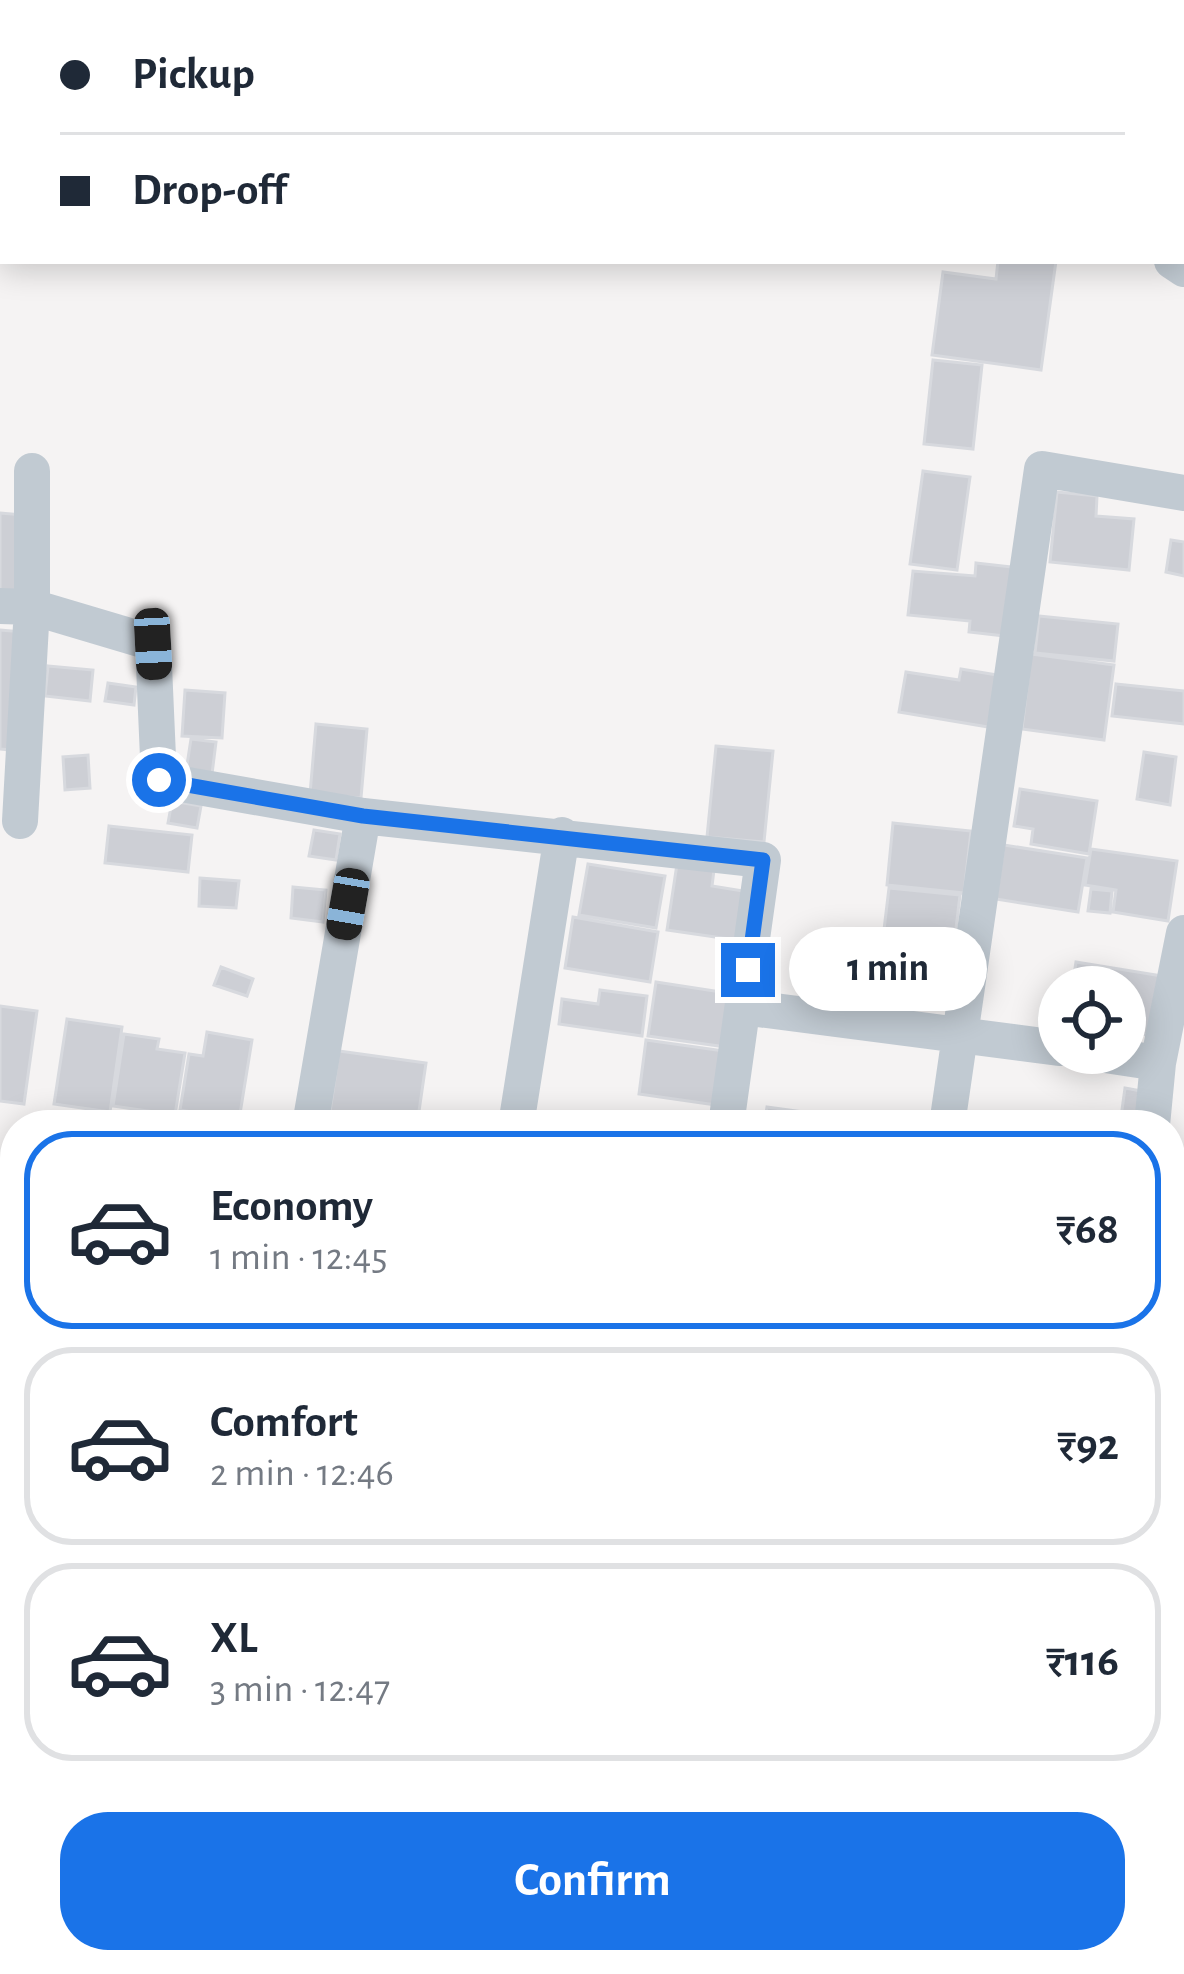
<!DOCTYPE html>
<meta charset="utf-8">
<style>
:root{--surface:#fff;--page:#f2f2f3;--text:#1f2937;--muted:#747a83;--line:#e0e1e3;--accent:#1a73e8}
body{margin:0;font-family:"Alegreya Sans",sans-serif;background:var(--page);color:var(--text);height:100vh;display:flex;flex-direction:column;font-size:45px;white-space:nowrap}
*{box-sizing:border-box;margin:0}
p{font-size:39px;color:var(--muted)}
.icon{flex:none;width:66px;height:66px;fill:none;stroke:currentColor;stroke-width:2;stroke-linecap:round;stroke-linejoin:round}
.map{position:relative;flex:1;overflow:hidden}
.sheet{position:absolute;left:0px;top:1110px;width:1185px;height:864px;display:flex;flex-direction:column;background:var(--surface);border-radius:48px 48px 0 0;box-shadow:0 6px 30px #0003}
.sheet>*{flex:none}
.banner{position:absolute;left:0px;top:0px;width:1185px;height:264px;box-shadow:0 6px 30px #0003;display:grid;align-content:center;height:264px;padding:0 60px;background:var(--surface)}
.buttons{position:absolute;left:1038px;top:966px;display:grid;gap:24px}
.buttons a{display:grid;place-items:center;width:108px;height:108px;border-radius:50%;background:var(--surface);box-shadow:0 6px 30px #0003;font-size:60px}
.end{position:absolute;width:54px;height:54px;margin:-27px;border:15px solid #1a73e8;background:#fff;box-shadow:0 0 0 6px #fff}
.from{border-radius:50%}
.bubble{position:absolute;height:84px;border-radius:42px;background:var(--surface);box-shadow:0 6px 30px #0003;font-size:39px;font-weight:700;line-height:84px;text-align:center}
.car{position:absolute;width:36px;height:72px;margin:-36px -18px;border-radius:15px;box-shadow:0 0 9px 3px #0007;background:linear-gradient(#222 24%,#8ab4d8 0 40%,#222 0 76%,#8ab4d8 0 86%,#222 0)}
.banner b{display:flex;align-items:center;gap:42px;height:114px;font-size:45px}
.banner b+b{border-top:3px solid var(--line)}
.banner i{width:30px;height:30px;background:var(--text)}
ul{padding:21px 0 0;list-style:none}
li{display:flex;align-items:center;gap:36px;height:198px;margin:0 24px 18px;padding:0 36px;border:6px solid var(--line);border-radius:48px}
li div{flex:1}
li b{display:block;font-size:45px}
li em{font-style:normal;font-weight:700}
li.active{border-color:var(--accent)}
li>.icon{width:108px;height:108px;stroke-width:1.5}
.primary-button{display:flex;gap:24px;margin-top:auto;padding:24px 60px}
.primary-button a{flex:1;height:138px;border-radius:48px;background:var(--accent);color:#fff;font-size:48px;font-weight:700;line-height:138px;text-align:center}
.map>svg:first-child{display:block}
</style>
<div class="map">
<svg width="1184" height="1974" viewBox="0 0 1184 1974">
<rect width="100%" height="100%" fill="#f5f3f3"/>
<path fill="#cdcfd5" stroke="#d7d9de" stroke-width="3" d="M 998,261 L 1056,261 L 1041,370 L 932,355 L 943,272 L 996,279 Z
M 933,360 L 982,365 L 973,449 L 924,444 Z
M 923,471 L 970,477 L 957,570 L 910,564 Z
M 1057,492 L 1097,496 L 1096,516 L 1134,519 L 1129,570 L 1050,562 Z
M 0,513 L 24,515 L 19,597 L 0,595 Z
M 1171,540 L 1184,542 L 1184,576 L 1166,572 Z
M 976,563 L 1012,567 L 1005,636 L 969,632 L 970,621 L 908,615 L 913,571 L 975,576 Z
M 1039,616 L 1118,624 L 1114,661 L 1035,653 Z
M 0,630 L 24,632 L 11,750 L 0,749 Z
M 1031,654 L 1114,665 L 1104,740 L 1022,729 Z
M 48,666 L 93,670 L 90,701 L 45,696 Z
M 961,669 L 997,675 L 988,727 L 899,712 L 906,672 L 959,680 Z
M 108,683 L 136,687 L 134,705 L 105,701 Z
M 1116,684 L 1184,691 L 1184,724 L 1112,716 Z
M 185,690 L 225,693 L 222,738 L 182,736 Z
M 316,724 L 367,729 L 361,798 L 310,794 Z
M 191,739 L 216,742 L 211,782 L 185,778 Z
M 716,746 L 773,751 L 764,842 L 707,837 Z
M 1144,752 L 1176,757 L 1170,805 L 1137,799 Z
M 88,755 L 90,788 L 65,790 L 63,757 Z
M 1020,789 L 1097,801 L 1089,854 L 1031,844 L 1033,829 L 1014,826 Z
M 172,801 L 201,806 L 197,828 L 168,823 Z
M 893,823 L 971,831 L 964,893 L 887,885 Z
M 109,826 L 192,835 L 188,872 L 105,863 Z
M 314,830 L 340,834 L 336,860 L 309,856 Z
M 1004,845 L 1087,858 L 1078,912 L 996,899 Z
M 1091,849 L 1177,861 L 1168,921 L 1113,912 L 1116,890 L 1085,885 Z
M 588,864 L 665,876 L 656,928 L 579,915 Z
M 677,864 L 714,870 L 712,886 L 743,891 L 736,940 L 667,930 Z
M 200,878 L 239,881 L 236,908 L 199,906 Z
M 293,887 L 326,890 L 323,922 L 291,918 Z
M 889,888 L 960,895 L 954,945 L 883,938 Z
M 1091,889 L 1112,891 L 1110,913 L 1088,911 Z
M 573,917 L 658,932 L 650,982 L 565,968 Z
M 822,936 L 875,944 L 868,990 L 814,982 Z
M 1076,962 L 1162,976 L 1152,1036 L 1125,1031 L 1125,987 L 1072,987 Z
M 221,967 L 253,979 L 247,996 L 214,985 Z
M 656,982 L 734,994 L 726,1047 L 648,1036 Z
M 600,990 L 647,996 L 642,1036 L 559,1024 L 562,999 L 598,1004 Z
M 0,1006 L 37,1011 L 24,1104 L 0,1101 Z
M 67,1019 L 122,1027 L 110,1112 L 54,1104 Z
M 207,1032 L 252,1040 L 239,1120 L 180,1110 L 189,1054 L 203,1056 Z
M 124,1034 L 159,1039 L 157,1049 L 185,1053 L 175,1115 L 113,1106 Z
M 646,1040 L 724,1051 L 716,1105 L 639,1094 Z
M 339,1051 L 426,1063 L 417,1125 L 328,1125 Z
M 1125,1088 L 1152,1093 L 1147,1121 L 1121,1117 Z
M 767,1107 L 862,1120 L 861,1125 L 764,1125 Z
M 246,1959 L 274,1959 L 273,1974 L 245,1974 Z
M 443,1959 L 512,1963 L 511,1974 L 441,1974 Z
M 517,1959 L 595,1959 L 594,1971 Z"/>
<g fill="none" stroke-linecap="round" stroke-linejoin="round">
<path stroke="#c1cad2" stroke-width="36" d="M 1140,0 L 1146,3
M 192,3 L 192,0
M 681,3 L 681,0
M 919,3 L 920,0
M 1182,20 L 1184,21
M 0,32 L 3,15
M 1172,261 L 1184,269
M 0,606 L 32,607 L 153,643 L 159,780 L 363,816 L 763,860 L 726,1125
M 20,821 L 32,607 L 32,471
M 743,1007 L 1059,1048
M 1092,1053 L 1158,1063
M 310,1125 L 363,816
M 516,1125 L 562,835
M 947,1125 L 1042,469 L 1184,493
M 1152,1125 L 1158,1063 L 1184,933
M 0,1331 L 15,1333
M 1170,1357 L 1184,1359
M 0,1725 L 15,1726
M 1170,1805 L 1184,1807
M 68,1974 L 68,1959
M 402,1974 L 402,1973
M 620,1974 L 622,1959"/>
</g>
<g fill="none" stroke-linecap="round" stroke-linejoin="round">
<path stroke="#1a73e8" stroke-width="15" d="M 159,780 L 363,816 L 763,860 L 748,970"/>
</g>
</svg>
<div class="buttons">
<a><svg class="icon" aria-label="locate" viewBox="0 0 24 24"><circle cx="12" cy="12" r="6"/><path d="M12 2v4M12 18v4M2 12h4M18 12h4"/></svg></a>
</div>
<i class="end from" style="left:159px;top:780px"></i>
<i class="end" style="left:748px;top:970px"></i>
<div class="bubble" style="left:789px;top:927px;width:198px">1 min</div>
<i class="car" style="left:153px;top:644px;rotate:177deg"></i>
<i class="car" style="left:348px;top:904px;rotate:190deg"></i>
<div class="banner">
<b><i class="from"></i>Pickup</b>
<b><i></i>Drop-off</b>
</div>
<section class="sheet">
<ul>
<li class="active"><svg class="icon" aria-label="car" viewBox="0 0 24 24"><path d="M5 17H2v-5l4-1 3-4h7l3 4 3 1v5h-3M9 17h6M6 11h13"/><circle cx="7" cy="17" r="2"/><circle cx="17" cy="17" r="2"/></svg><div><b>Economy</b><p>1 min · 12:45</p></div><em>₹68</em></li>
<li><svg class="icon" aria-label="car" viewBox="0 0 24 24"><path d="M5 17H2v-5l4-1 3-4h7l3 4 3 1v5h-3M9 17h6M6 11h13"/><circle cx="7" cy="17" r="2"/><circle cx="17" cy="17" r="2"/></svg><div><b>Comfort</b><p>2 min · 12:46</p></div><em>₹92</em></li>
<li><svg class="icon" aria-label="car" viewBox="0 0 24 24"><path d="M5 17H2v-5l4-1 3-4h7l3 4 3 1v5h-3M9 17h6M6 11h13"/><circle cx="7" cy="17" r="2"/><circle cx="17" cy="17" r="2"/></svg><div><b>XL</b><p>3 min · 12:47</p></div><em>₹116</em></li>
</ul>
<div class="primary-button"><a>Confirm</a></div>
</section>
</div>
